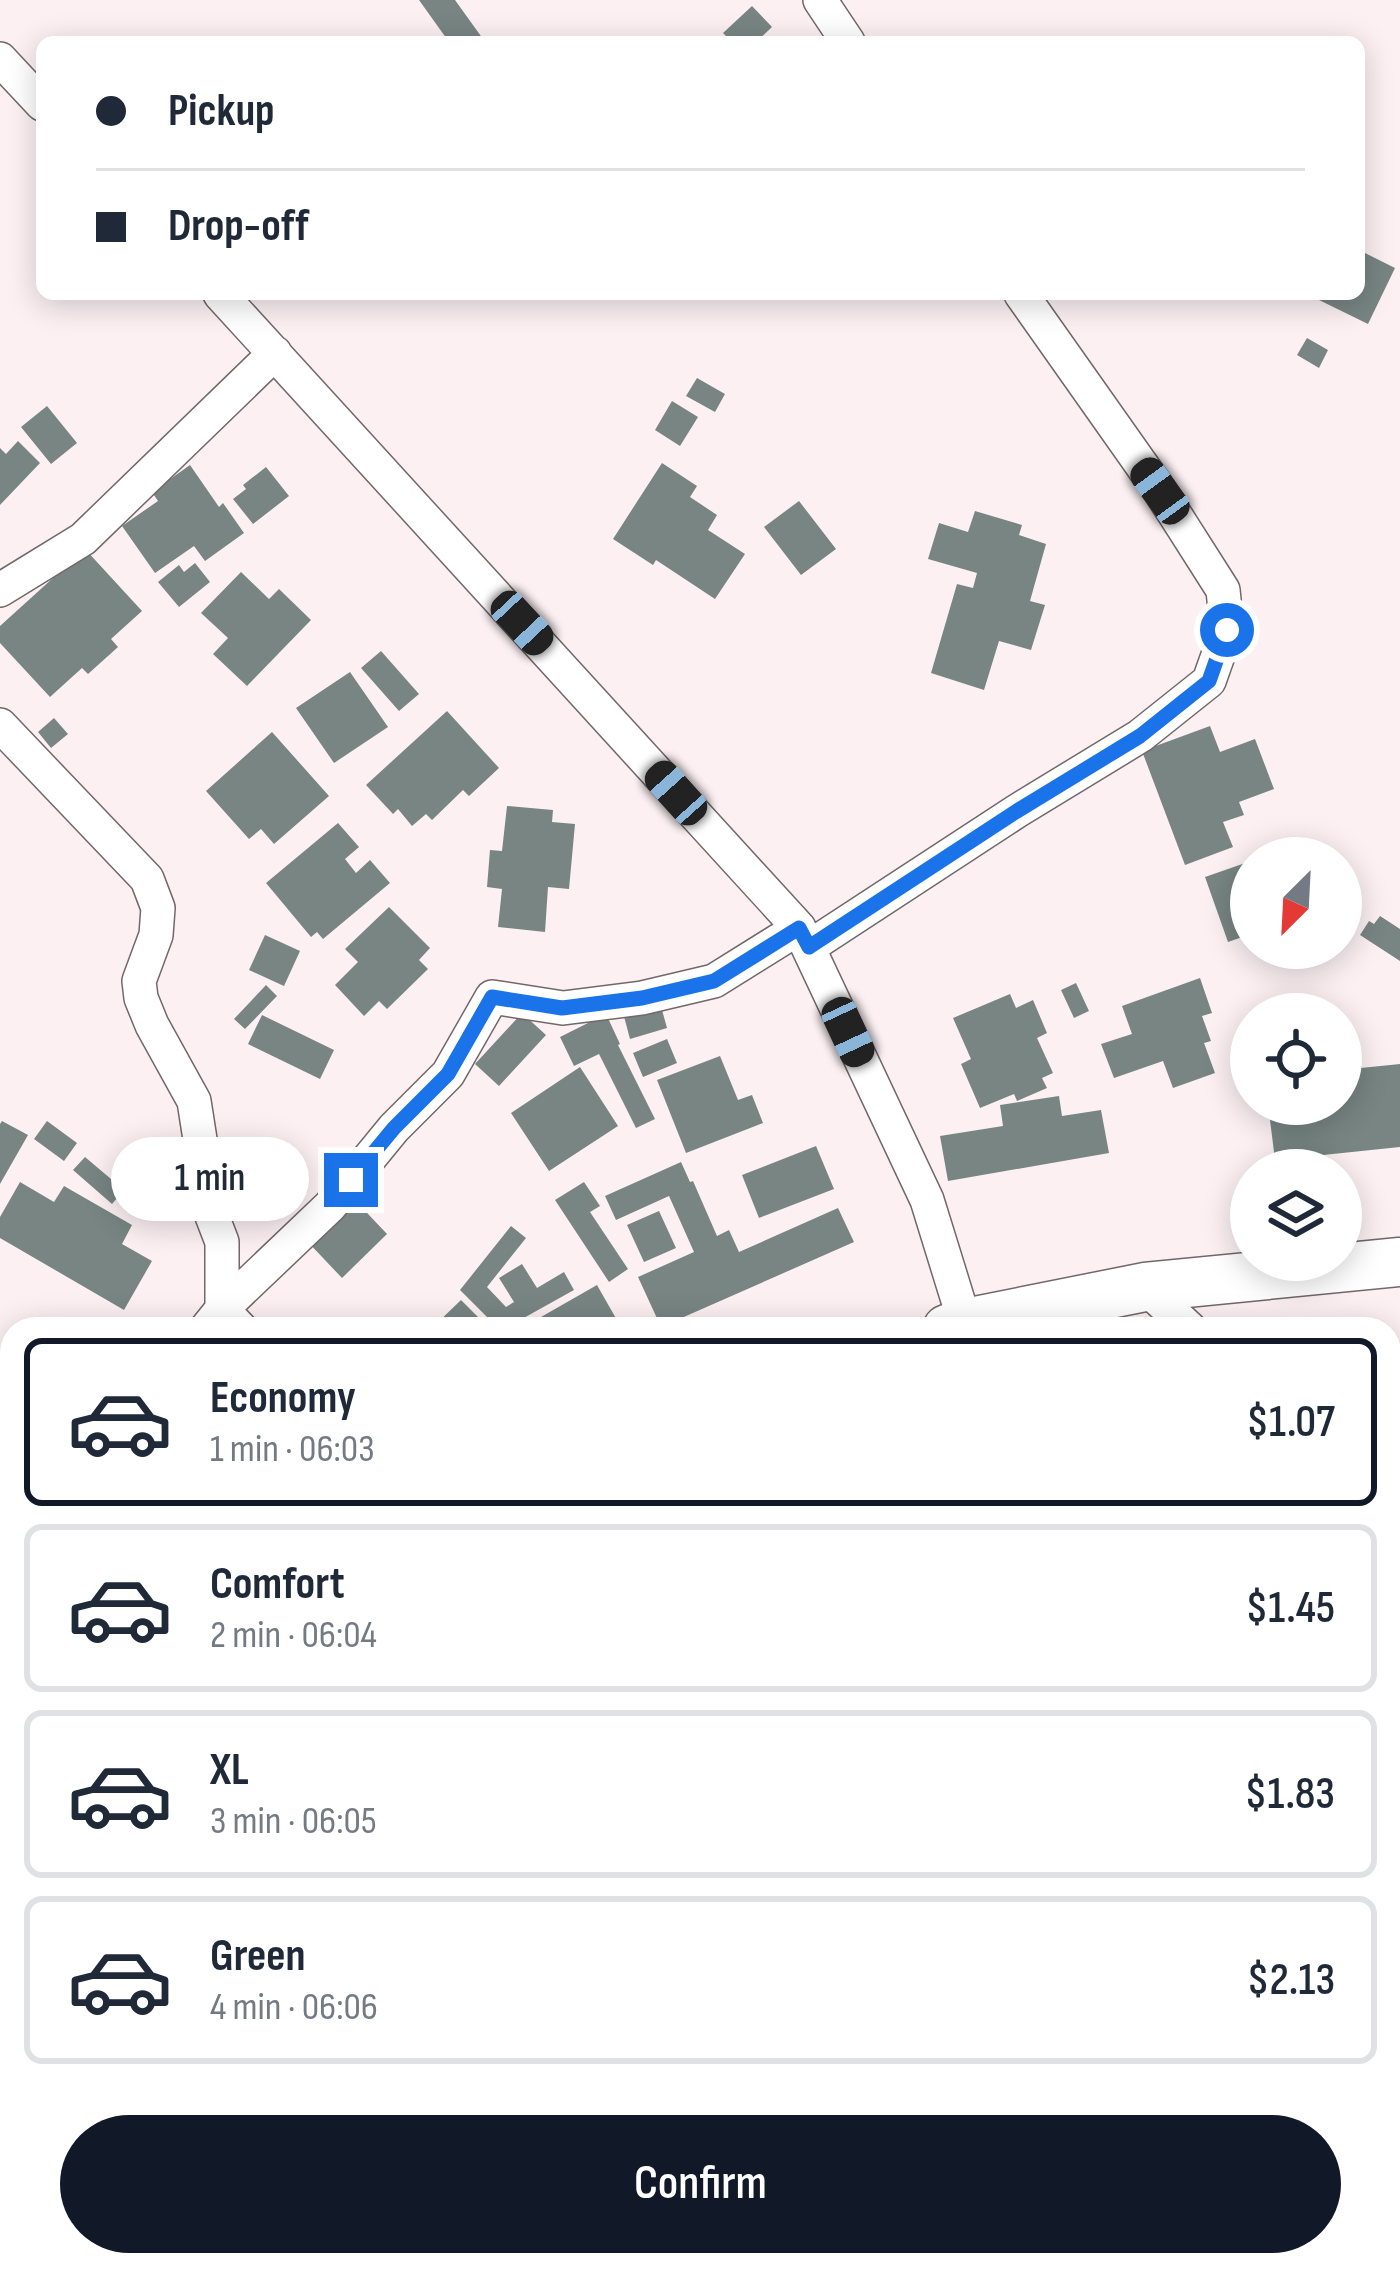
<!DOCTYPE html>
<meta charset="utf-8">
<style>
:root{--surface:#fff;--page:#f2f2f3;--text:#1f2937;--muted:#747a83;--line:#e0e1e3;--accent:#111827}
body{margin:0;font-family:"Sofia Sans Condensed",sans-serif;background:var(--page);color:var(--text);height:100vh;display:flex;flex-direction:column;font-size:45px;white-space:nowrap}
*{box-sizing:border-box;margin:0}
p{font-size:39px;color:var(--muted)}
.icon{flex:none;width:66px;height:66px;fill:none;stroke:currentColor;stroke-width:2;stroke-linecap:round;stroke-linejoin:round}
.map{position:relative;flex:1;overflow:hidden}
.panel{position:absolute;left:0px;top:1317px;width:1401px;height:960px;display:flex;flex-direction:column;background:var(--surface);border-radius:36px 36px 0 0;box-shadow:0 6px 30px #0003}
.panel>*{flex:none}
.top-card{position:absolute;left:36px;top:36px;width:1329px;height:264px;border-radius:18px;box-shadow:0 6px 30px #0003;display:grid;align-content:center;height:264px;padding:0 60px;background:var(--surface)}
.needle{width:78px;rotate:204deg}
.tools{position:absolute;left:1230px;top:837px;display:grid;gap:24px}
.tools a{display:grid;place-items:center;width:132px;height:132px;border-radius:50%;background:var(--surface);box-shadow:0 6px 30px #0003;font-size:60px}
.end{position:absolute;width:54px;height:54px;margin:-27px;border:15px solid #1a73e8;background:#fff;box-shadow:0 0 0 6px #fff}
.from{border-radius:50%}
.bubble{position:absolute;height:84px;border-radius:42px;background:var(--surface);box-shadow:0 6px 30px #0003;font-size:39px;font-weight:600;line-height:84px;text-align:center}
.car{position:absolute;width:36px;height:72px;margin:-36px -18px;border-radius:15px;box-shadow:0 0 9px 3px #0007;background:linear-gradient(#222 24%,#8ab4d8 0 40%,#222 0 76%,#8ab4d8 0 86%,#222 0)}
.top-card b{display:flex;align-items:center;gap:42px;height:114px;font-size:45px}
.top-card b+b{border-top:3px solid var(--line)}
.top-card i{width:30px;height:30px;background:var(--text)}
ul{padding:21px 0 0;list-style:none}
li{display:flex;align-items:center;gap:36px;height:168px;margin:0 24px 18px;padding:0 36px;border:6px solid var(--line);border-radius:18px}
li div{flex:1}
li b{display:block;font-size:45px}
li em{font-style:normal;font-weight:600}
li.active{border-color:var(--accent)}
li>.icon{width:108px;height:108px;stroke-width:1.5}
.cta{display:flex;gap:24px;margin-top:auto;padding:24px 60px}
.cta a{flex:1;height:138px;border-radius:72px;background:var(--accent);color:#fff;font-size:48px;font-weight:600;line-height:138px;text-align:center}
.map>svg:first-child{display:block}
</style>
<div class="map">
<svg width="1400" height="2277" viewBox="0 0 1400 2277">
<rect width="100%" height="100%" fill="#fcf0f3"/>
<path fill="#788583" d="M 419,0 L 455,0 L 483,39 L 479,42 L 449,42 Z
M 752,6 L 772,27 L 756,42 L 732,42 L 723,33 Z
M 1359,250 L 1395,268 L 1368,324 L 1317,299 L 1319,294 L 1359,294 Z
M 1307,338 L 1328,350 L 1319,368 L 1297,355 Z
M 697,378 L 725,394 L 715,412 L 686,396 Z
M 672,401 L 698,417 L 680,446 L 655,430 Z
M 47,406 L 77,443 L 51,464 L 21,427 Z
M 18,441 L 40,463 L 0,505 L 0,448 L 6,454 Z
M 662,463 L 697,486 L 690,497 L 717,515 L 708,530 L 745,554 L 715,599 L 656,560 L 653,565 L 613,539 Z
M 190,465 L 219,507 L 223,503 L 244,533 L 205,561 L 194,546 L 155,573 L 122,526 L 158,501 L 152,492 Z
M 266,467 L 289,496 L 253,524 L 233,499 L 246,489 L 243,485 Z
M 799,501 L 836,549 L 801,575 L 764,527 Z
M 975,511 L 1022,525 L 1019,535 L 1046,544 L 1030,601 L 1045,605 L 1031,650 L 999,641 L 984,690 L 931,673 L 957,584 L 973,588 L 977,573 L 928,559 L 939,523 L 968,532 Z
M 85,549 L 142,611 L 111,639 L 118,647 L 88,674 L 82,668 L 50,697 L 0,643 L 0,626 Z
M 195,563 L 210,582 L 179,607 L 158,582 L 179,565 L 184,572 Z
M 241,572 L 269,599 L 279,589 L 311,620 L 247,686 L 213,654 L 228,638 L 201,613 Z
M 381,651 L 419,694 L 399,711 L 361,668 Z
M 350,672 L 388,727 L 334,763 L 296,708 Z
M 447,711 L 499,768 L 469,796 L 463,790 L 432,820 L 426,814 L 412,826 L 398,809 L 393,814 L 366,785 Z
M 54,718 L 68,734 L 51,748 L 38,732 Z
M 1210,726 L 1220,752 L 1255,739 L 1274,789 L 1239,802 L 1244,815 L 1223,822 L 1233,847 L 1185,865 L 1142,751 Z
M 272,732 L 329,796 L 274,844 L 261,829 L 249,839 L 206,791 Z
M 507,806 L 553,810 L 552,822 L 575,824 L 569,889 L 548,887 L 545,932 L 498,927 L 502,889 L 487,887 L 490,850 L 502,851 Z
M 338,823 L 359,847 L 345,859 L 356,873 L 370,860 L 390,883 L 323,939 L 317,932 L 311,937 L 266,883 Z
M 1302,837 L 1329,858 L 1285,858 Z
M 1251,861 L 1251,934 L 1228,942 L 1205,877 Z
M 389,907 L 430,948 L 419,960 L 428,969 L 387,1009 L 379,1001 L 364,1016 L 335,985 L 358,962 L 345,949 Z
M 1380,916 L 1400,929 L 1400,961 L 1360,935 L 1369,921 L 1374,924 Z
M 265,935 L 300,951 L 284,986 L 249,970 Z
M 1200,978 L 1212,1013 L 1202,1016 L 1211,1041 L 1204,1043 L 1215,1073 L 1173,1088 L 1163,1061 L 1114,1078 L 1101,1044 L 1132,1034 L 1122,1006 Z
M 1076,983 L 1089,1011 L 1074,1018 L 1061,990 Z
M 266,985 L 277,996 L 245,1029 L 234,1019 Z
M 1010,994 L 1016,1008 L 1033,1000 L 1047,1033 L 1037,1038 L 1053,1073 L 1042,1078 L 1047,1088 L 1017,1101 L 1014,1094 L 980,1108 L 961,1064 L 971,1059 L 953,1018 Z
M 659,999 L 667,1028 L 630,1039 L 622,1009 Z
M 522,1013 L 546,1035 L 499,1086 L 475,1064 Z
M 606,1014 L 620,1044 L 618,1045 L 655,1119 L 636,1128 L 599,1054 L 574,1066 L 560,1037 Z
M 262,1015 L 334,1050 L 320,1079 L 248,1044 Z
M 667,1039 L 677,1063 L 643,1077 L 633,1053 Z
M 720,1056 L 738,1100 L 752,1095 L 763,1123 L 686,1153 L 657,1080 Z
M 1400,1064 L 1400,1147 L 1275,1160 L 1268,1104 L 1341,1104 L 1341,1070 Z
M 580,1067 L 618,1126 L 549,1171 L 511,1113 Z
M 1059,1096 L 1062,1116 L 1101,1110 L 1109,1153 L 948,1181 L 940,1136 L 1003,1126 L 1000,1105 Z
M 2,1121 L 28,1135 L 0,1184 L 0,1124 Z
M 47,1121 L 77,1143 L 64,1161 L 34,1139 Z
M 816,1146 L 834,1189 L 759,1218 L 742,1175 Z
M 85,1157 L 124,1190 L 112,1204 L 73,1170 Z
M 681,1162 L 690,1182 L 693,1181 L 717,1236 L 729,1230 L 739,1252 L 838,1208 L 854,1242 L 661,1327 L 638,1277 L 694,1252 L 669,1196 L 616,1220 L 605,1196 Z
M 20,1182 L 54,1202 L 64,1186 L 132,1225 L 122,1244 L 152,1261 L 124,1310 L 0,1238 L 0,1217 Z
M 584,1182 L 600,1206 L 590,1212 L 628,1269 L 609,1282 L 555,1200 Z
M 351,1196 L 387,1234 L 342,1278 L 306,1240 Z
M 659,1211 L 676,1248 L 644,1262 L 627,1225 Z
M 511,1226 L 526,1238 L 487,1287 L 506,1307 L 514,1302 L 499,1278 L 522,1264 L 537,1288 L 564,1272 L 574,1290 L 504,1329 L 499,1329 L 460,1290 Z
M 597,1285 L 622,1329 L 520,1329 Z
M 461,1300 L 490,1329 L 431,1329 Z
M 0,1925 L 12,1935 L 12,2008 L 0,2022 Z
M 661,2265 L 698,2265 L 704,2277 L 634,2277 Z
M 977,2265 L 1042,2265 L 1047,2277 L 982,2277 Z"/>
<g fill="none" stroke-linecap="round" stroke-linejoin="round">
<g stroke="#72676a" stroke-width="20">
<path id="service" d="M 142,2265 L 152,2277"/>
</g>
<g stroke="#72676a" stroke-width="36">
<path id="minor" d="M 820,0 L 848,42
M 0,59 L 42,104
M 220,294 L 799,928 L 927,1200 L 965,1323
M 0,590 L 83,539 L 275,353
M 0,725 L 147,879 L 158,908 L 156,935 L 139,981 L 141,998 L 152,1025 L 194,1101 L 212,1216 L 222,1242 L 222,1309 L 241,1329
M 809,947 L 1017,811 L 1140,736 L 1209,681 L 1227,630 L 1223,590 L 1160,491 L 1021,294
M 1145,1287 L 1190,1329
M 206,1329 L 222,1309 L 330,1206 L 394,1128 L 448,1074 L 492,997 L 563,1008 L 642,998 L 714,981 L 799,928
M 1389,1512 L 1400,1522
M 0,1564 L 12,1552
M 0,1875 L 12,1884
M 1389,2064 L 1400,2071
M 1389,2154 L 1400,2147
M 306,2265 L 326,2277
M 556,2277 L 574,2265
M 1291,2277 L 1300,2265"/>
</g>
<g stroke="#72676a" stroke-width="51">
<path id="secondary" d="M 947,1329 L 965,1323 L 1145,1287 L 1400,1262
M 0,2231 L 12,2212"/>
</g>
<use href="#service" stroke="#fff" stroke-width="16"/>
<use href="#minor" stroke="#fff" stroke-width="33"/>
<use href="#secondary" stroke="#fff" stroke-width="48"/>
</g>
<g fill="none" stroke-linecap="round" stroke-linejoin="round">
<path stroke="#1a73e8" stroke-width="15" d="M 351,1180 L 394,1128 L 448,1074 L 492,997 L 562,1008 L 642,998 L 714,981 L 799,928 L 809,947 L 1017,811 L 1140,736 L 1209,681 L 1227,630"/>
</g>
</svg>
<div class="tools">
<a><svg class="needle" viewBox="-14 -14 28 28"><path d="M0-13l5 13h-10z" fill="#e53935"/><path d="M0 13l5-13h-10z" fill="#747a83"/></svg></a>
<a><svg class="icon" aria-label="locate" viewBox="0 0 24 24"><circle cx="12" cy="12" r="6"/><path d="M12 2v4M12 18v4M2 12h4M18 12h4"/></svg></a>
<a><svg class="icon" aria-label="layers" viewBox="0 0 24 24"><path d="M12 4l9 5-9 5-9-5zM3 14l9 5 9-5"/></svg></a>
</div>
<i class="end from" style="left:1227px;top:630px"></i>
<i class="end" style="left:351px;top:1180px"></i>
<div class="bubble" style="left:111px;top:1137px;width:198px">1 min</div>
<i class="car" style="left:1160px;top:491px;rotate:324deg"></i>
<i class="car" style="left:522px;top:623px;rotate:137deg"></i>
<i class="car" style="left:676px;top:793px;rotate:318deg"></i>
<i class="car" style="left:848px;top:1032px;rotate:155deg"></i>
<div class="top-card">
<b><i class="from"></i>Pickup</b>
<b><i></i>Drop-off</b>
</div>
<section class="panel">
<ul>
<li class="active"><svg class="icon" aria-label="car" viewBox="0 0 24 24"><path d="M5 17H2v-5l4-1 3-4h7l3 4 3 1v5h-3M9 17h6M6 11h13"/><circle cx="7" cy="17" r="2"/><circle cx="17" cy="17" r="2"/></svg><div><b>Economy</b><p>1 min · 06:03</p></div><em>$1.07</em></li>
<li><svg class="icon" aria-label="car" viewBox="0 0 24 24"><path d="M5 17H2v-5l4-1 3-4h7l3 4 3 1v5h-3M9 17h6M6 11h13"/><circle cx="7" cy="17" r="2"/><circle cx="17" cy="17" r="2"/></svg><div><b>Comfort</b><p>2 min · 06:04</p></div><em>$1.45</em></li>
<li><svg class="icon" aria-label="car" viewBox="0 0 24 24"><path d="M5 17H2v-5l4-1 3-4h7l3 4 3 1v5h-3M9 17h6M6 11h13"/><circle cx="7" cy="17" r="2"/><circle cx="17" cy="17" r="2"/></svg><div><b>XL</b><p>3 min · 06:05</p></div><em>$1.83</em></li>
<li><svg class="icon" aria-label="car" viewBox="0 0 24 24"><path d="M5 17H2v-5l4-1 3-4h7l3 4 3 1v5h-3M9 17h6M6 11h13"/><circle cx="7" cy="17" r="2"/><circle cx="17" cy="17" r="2"/></svg><div><b>Green</b><p>4 min · 06:06</p></div><em>$2.13</em></li>
</ul>
<div class="cta"><a>Confirm</a></div>
</section>
</div>
